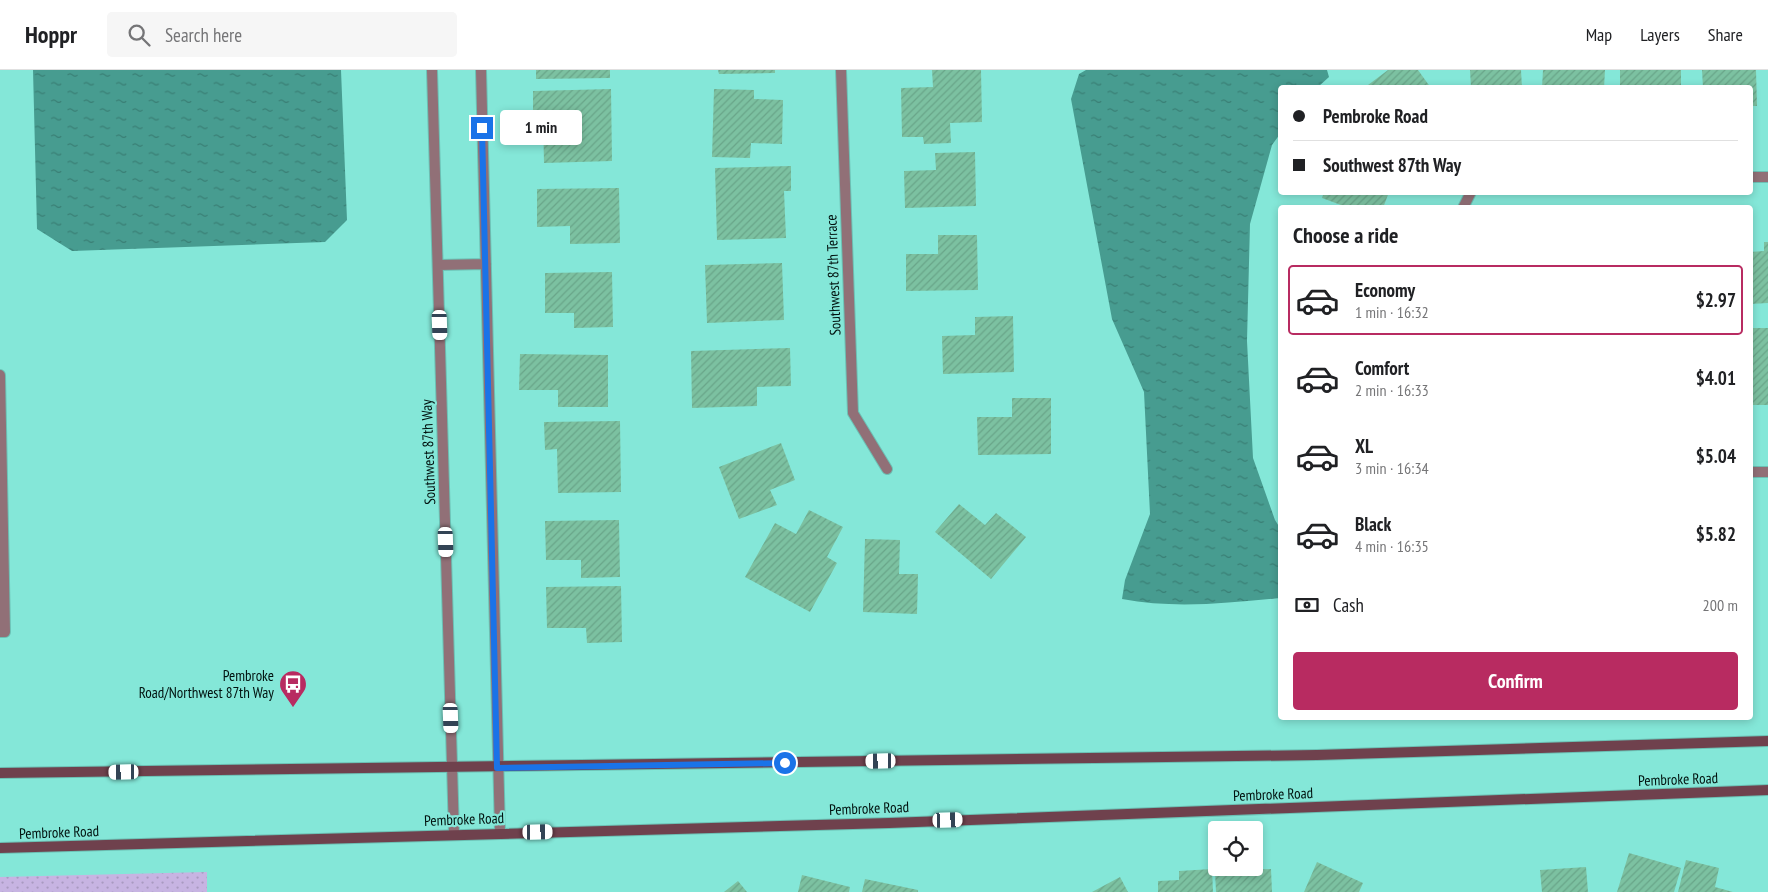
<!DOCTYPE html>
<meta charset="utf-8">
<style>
:root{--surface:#fff;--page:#f6f6f6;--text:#202124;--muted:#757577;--line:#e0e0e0;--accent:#b82b61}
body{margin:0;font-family:"PT Sans Narrow",sans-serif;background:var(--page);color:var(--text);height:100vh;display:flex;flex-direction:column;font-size:19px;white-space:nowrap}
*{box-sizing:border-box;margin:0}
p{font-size:16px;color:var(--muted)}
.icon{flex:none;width:28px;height:28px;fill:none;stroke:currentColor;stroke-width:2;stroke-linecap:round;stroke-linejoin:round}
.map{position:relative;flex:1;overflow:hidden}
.sheet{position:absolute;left:1278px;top:135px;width:475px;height:515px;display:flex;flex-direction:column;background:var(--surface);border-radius:5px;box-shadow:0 2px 8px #0003}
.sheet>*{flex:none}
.banner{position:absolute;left:1278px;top:15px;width:475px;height:110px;border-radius:5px;box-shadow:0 2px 8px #0003;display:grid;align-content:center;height:110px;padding:0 15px;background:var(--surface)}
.controls{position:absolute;left:1208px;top:751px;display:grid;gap:10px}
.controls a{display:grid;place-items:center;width:55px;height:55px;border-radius:5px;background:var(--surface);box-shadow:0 2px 8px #0003;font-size:25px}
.end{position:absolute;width:22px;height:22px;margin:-11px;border:6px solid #1a73e8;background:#fff;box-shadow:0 0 0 2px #fff}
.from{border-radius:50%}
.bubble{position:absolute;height:35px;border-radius:5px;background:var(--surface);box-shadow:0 2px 8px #0003;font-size:16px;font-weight:700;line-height:35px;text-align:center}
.car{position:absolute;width:15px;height:30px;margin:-15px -8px;border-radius:6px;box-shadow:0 0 4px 1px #0007;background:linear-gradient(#fff 24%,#345 0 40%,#fff 0 76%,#345 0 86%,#fff 0)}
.banner b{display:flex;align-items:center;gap:18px;height:48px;font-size:19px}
.banner b+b{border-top:1px solid var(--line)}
.banner i{width:12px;height:12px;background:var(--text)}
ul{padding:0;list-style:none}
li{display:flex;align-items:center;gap:15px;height:70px;margin:0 10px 8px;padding:0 5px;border:2px solid transparent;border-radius:5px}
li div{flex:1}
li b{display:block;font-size:19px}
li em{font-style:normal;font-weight:700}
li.selected{border-color:var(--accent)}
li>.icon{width:45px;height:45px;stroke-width:1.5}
h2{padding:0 15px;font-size:22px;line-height:60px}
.pay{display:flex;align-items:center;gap:12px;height:55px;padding:0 15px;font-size:19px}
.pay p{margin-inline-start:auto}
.button{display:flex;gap:10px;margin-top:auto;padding:10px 15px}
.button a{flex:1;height:58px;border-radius:5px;background:var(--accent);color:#fff;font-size:20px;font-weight:700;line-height:58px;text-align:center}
header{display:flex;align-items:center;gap:30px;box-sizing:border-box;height:70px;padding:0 25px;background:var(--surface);border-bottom:1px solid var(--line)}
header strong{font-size:24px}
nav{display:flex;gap:28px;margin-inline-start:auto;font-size:18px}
.search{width:350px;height:45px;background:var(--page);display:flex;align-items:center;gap:12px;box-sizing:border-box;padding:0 18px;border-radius:5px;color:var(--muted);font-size:19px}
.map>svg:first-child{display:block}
</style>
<header>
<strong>Hoppr</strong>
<div class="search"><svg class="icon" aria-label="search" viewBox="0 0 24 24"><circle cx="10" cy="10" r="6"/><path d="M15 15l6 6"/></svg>Search here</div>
<nav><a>Map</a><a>Layers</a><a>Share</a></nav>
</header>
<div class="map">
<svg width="1768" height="822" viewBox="0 0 1768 822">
<defs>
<pattern id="grass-dots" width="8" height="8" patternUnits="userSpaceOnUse" patternTransform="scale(1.25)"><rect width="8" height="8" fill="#c7b4e2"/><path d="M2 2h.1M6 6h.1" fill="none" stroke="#a99ac1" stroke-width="1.8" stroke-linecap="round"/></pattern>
<pattern id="water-ripples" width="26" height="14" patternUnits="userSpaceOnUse" patternTransform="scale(1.25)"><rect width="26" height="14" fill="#479c90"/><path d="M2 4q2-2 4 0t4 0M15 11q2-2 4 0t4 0" fill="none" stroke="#397e74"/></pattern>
<pattern id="building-hatch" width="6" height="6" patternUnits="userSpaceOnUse" patternTransform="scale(1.25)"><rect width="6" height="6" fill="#7cc1a1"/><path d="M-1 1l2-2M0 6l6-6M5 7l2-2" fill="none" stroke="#69a589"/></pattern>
</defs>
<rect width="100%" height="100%" fill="#84e7d8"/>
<path fill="url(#grass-dots)" d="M 207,802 L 207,822 L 0,822 L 0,807 Z"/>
<path fill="url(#water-ripples)" d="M 33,0 L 341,0 L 347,150 L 325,172 L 72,181 L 37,159 Z
M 1086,0 L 1327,0 L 1329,7 L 1318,17 L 1280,18 L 1280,64 L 1272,75 L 1250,154 L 1247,271 L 1253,388 L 1275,450 L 1280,458 L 1280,528 C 1228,533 1174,539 1122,529 L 1125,510 L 1150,444 L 1144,322 L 1112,249 L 1071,29 L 1079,4 Z"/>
<path fill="url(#building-hatch)" d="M 536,0 L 610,0 L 610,8 L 536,9 Z
M 718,0 L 775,0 L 775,3 L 719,4 Z
M 932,0 L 981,0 L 982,52 L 950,53 L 951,73 L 924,74 L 923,67 L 902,67 L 901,18 L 933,17 Z
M 1388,0 L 1418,0 L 1431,18 L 1364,18 Z
M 1470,0 L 1521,0 L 1522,18 L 1471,18 Z
M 1543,0 L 1605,0 L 1604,18 L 1542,18 Z
M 1620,0 L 1681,0 L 1681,18 L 1620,18 Z
M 1702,0 L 1756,0 L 1757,36 L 1750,36 L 1750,18 L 1703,18 Z
M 611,19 L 612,91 L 544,93 L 543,47 L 533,47 L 533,21 Z
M 714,19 L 754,20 L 754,29 L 783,30 L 782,74 L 751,73 L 750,88 L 712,87 Z
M 975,82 L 976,136 L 905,138 L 904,101 L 936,100 L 935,83 Z
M 791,96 L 791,121 L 784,121 L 786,168 L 717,170 L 715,98 Z
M 619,118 L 620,173 L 570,174 L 570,156 L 537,157 L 537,119 Z
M 1324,122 L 1389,122 L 1383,138 L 1349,138 L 1322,128 Z
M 938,165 L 977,165 L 978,220 L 906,221 L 906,184 L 938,184 Z
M 1764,172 L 1768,172 L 1768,233 L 1750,234 L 1750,182 L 1764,181 Z
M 782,193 L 784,250 L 707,253 L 705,195 Z
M 612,202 L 613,257 L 574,258 L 574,243 L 545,243 L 545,203 Z
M 1013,246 L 1014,302 L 943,304 L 942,266 L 975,265 L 975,247 Z
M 1750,258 L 1768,258 L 1768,335 L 1751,335 Z
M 790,278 L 791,316 L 757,317 L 757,336 L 692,338 L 691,281 Z
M 520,284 L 608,285 L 608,337 L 558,337 L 558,320 L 519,320 Z
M 1012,328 L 1051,328 L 1051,384 L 978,385 L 977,347 L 1012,347 Z
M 620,351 L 621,422 L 558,423 L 557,379 L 545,380 L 544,352 Z
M 781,373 L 795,410 L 770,420 L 777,435 L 739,449 L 719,397 Z
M 959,434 L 985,455 L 996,443 L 1026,467 L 991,509 L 935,462 Z
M 809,440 L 843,457 L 827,487 L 837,493 L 810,542 L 745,507 L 775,453 L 796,464 Z
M 619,450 L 620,507 L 581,508 L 581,490 L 546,490 L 545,451 Z
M 865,469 L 900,470 L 899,504 L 918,504 L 917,544 L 863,542 Z
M 621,516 L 622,572 L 587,573 L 586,558 L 547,558 L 546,517 Z
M 1629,783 L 1681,798 L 1674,822 L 1617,822 Z
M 1686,790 L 1719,798 L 1715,817 L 1733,822 L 1678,822 Z
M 1317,792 L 1363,813 L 1359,822 L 1304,822 Z
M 1586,797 L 1588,822 L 1542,822 L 1540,800 Z
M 1212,799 L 1213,822 L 1158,822 L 1158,811 L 1179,810 L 1179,801 Z
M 1271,799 L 1272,822 L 1216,822 L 1215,801 Z
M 802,805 L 850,817 L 849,822 L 798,822 Z
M 1120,807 L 1128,822 L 1092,822 Z
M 865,809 L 918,820 L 918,822 L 862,822 Z
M 738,811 L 747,822 L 724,822 Z"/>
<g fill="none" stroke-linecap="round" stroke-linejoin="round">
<g stroke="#6cc0b4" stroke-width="12">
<path id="service" d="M 0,305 L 5,562 L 0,562"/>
</g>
<g stroke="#6cc0b4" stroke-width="12">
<path id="minor" d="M 432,0 L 454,764
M 481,0 L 500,763
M 841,0 L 853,343 L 887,399
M 1750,107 L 1768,107
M 1463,138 L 1471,122
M 438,195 L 486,194
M 1750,402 L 1768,402"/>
</g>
<g stroke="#6cc0b4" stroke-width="12">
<path id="secondary" d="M 0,703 L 1317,685 L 1768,671
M 0,778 L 889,753 L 1768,720"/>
</g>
<use href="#service" stroke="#917077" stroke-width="10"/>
<use href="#minor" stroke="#917077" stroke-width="10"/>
<use href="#secondary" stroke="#6f414d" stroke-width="10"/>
</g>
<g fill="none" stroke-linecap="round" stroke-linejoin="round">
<path stroke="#1a73e8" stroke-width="6" d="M 482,58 L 497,698 L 785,693"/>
</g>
<defs>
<g id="bus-pin" transform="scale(1.4375)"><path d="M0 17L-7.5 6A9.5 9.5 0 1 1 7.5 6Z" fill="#b82b61" stroke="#84e7d8"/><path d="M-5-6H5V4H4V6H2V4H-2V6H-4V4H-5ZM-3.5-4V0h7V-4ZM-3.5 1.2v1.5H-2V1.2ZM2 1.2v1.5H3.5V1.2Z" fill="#fff"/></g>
</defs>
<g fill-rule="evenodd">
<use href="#bus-pin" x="293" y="614"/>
</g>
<g text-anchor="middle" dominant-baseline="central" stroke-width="4.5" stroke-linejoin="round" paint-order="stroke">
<g font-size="15" fill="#00110e" stroke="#84e7d8">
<text transform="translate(833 205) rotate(-92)">Southwest 87th Terrace</text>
<text transform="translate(428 382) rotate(-92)">Southwest 87th Way</text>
<text transform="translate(1678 709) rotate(-2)">Pembroke Road</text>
<text transform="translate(1273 724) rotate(-2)">Pembroke Road</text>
<text transform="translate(869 738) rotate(-2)">Pembroke Road</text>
<text transform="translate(464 749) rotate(-2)">Pembroke Road</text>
<text transform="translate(59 762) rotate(-2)">Pembroke Road</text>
</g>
<g font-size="15" fill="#00110e" stroke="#84e7d8" text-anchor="end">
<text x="274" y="605">Pembroke<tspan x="274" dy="17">Road/Northwest 87th Way</tspan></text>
</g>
</g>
</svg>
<div class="controls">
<a><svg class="icon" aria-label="locate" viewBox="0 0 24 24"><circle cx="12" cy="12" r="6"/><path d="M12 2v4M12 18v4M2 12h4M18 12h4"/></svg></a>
</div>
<i class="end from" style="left:785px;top:693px"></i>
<i class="end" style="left:482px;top:58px"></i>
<div class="bubble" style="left:500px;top:40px;width:82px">1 min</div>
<i class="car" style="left:440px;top:255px;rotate:178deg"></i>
<i class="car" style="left:446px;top:472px;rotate:178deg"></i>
<i class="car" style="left:451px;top:648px;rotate:178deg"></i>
<i class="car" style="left:881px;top:691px;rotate:269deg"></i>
<i class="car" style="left:124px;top:702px;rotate:269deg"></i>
<i class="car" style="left:948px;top:750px;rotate:88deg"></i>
<i class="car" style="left:538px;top:762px;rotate:89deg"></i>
<div class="banner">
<b><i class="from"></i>Pembroke Road</b>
<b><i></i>Southwest 87th Way</b>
</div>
<section class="sheet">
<h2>Choose a ride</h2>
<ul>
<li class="selected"><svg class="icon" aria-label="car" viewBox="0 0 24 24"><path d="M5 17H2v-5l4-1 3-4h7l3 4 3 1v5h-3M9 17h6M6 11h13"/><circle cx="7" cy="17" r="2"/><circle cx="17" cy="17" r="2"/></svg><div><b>Economy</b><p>1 min · 16:32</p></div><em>$2.97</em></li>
<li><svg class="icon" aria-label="car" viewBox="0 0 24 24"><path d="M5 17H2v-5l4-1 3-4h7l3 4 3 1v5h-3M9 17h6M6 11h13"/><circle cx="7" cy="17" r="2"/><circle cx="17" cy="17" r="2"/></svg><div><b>Comfort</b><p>2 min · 16:33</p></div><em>$4.01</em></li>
<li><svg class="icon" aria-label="car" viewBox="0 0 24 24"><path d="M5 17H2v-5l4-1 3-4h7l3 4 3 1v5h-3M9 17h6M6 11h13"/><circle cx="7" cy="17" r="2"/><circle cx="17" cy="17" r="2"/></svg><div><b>XL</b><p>3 min · 16:34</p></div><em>$5.04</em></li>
<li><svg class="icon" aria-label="car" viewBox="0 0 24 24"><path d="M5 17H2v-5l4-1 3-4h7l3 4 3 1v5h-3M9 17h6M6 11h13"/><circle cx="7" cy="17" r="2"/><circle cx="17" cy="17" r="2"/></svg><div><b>Black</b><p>4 min · 16:35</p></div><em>$5.82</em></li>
</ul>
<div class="pay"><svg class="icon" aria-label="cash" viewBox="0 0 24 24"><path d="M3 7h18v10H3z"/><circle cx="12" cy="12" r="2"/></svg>Cash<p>200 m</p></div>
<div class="button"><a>Confirm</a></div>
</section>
</div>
